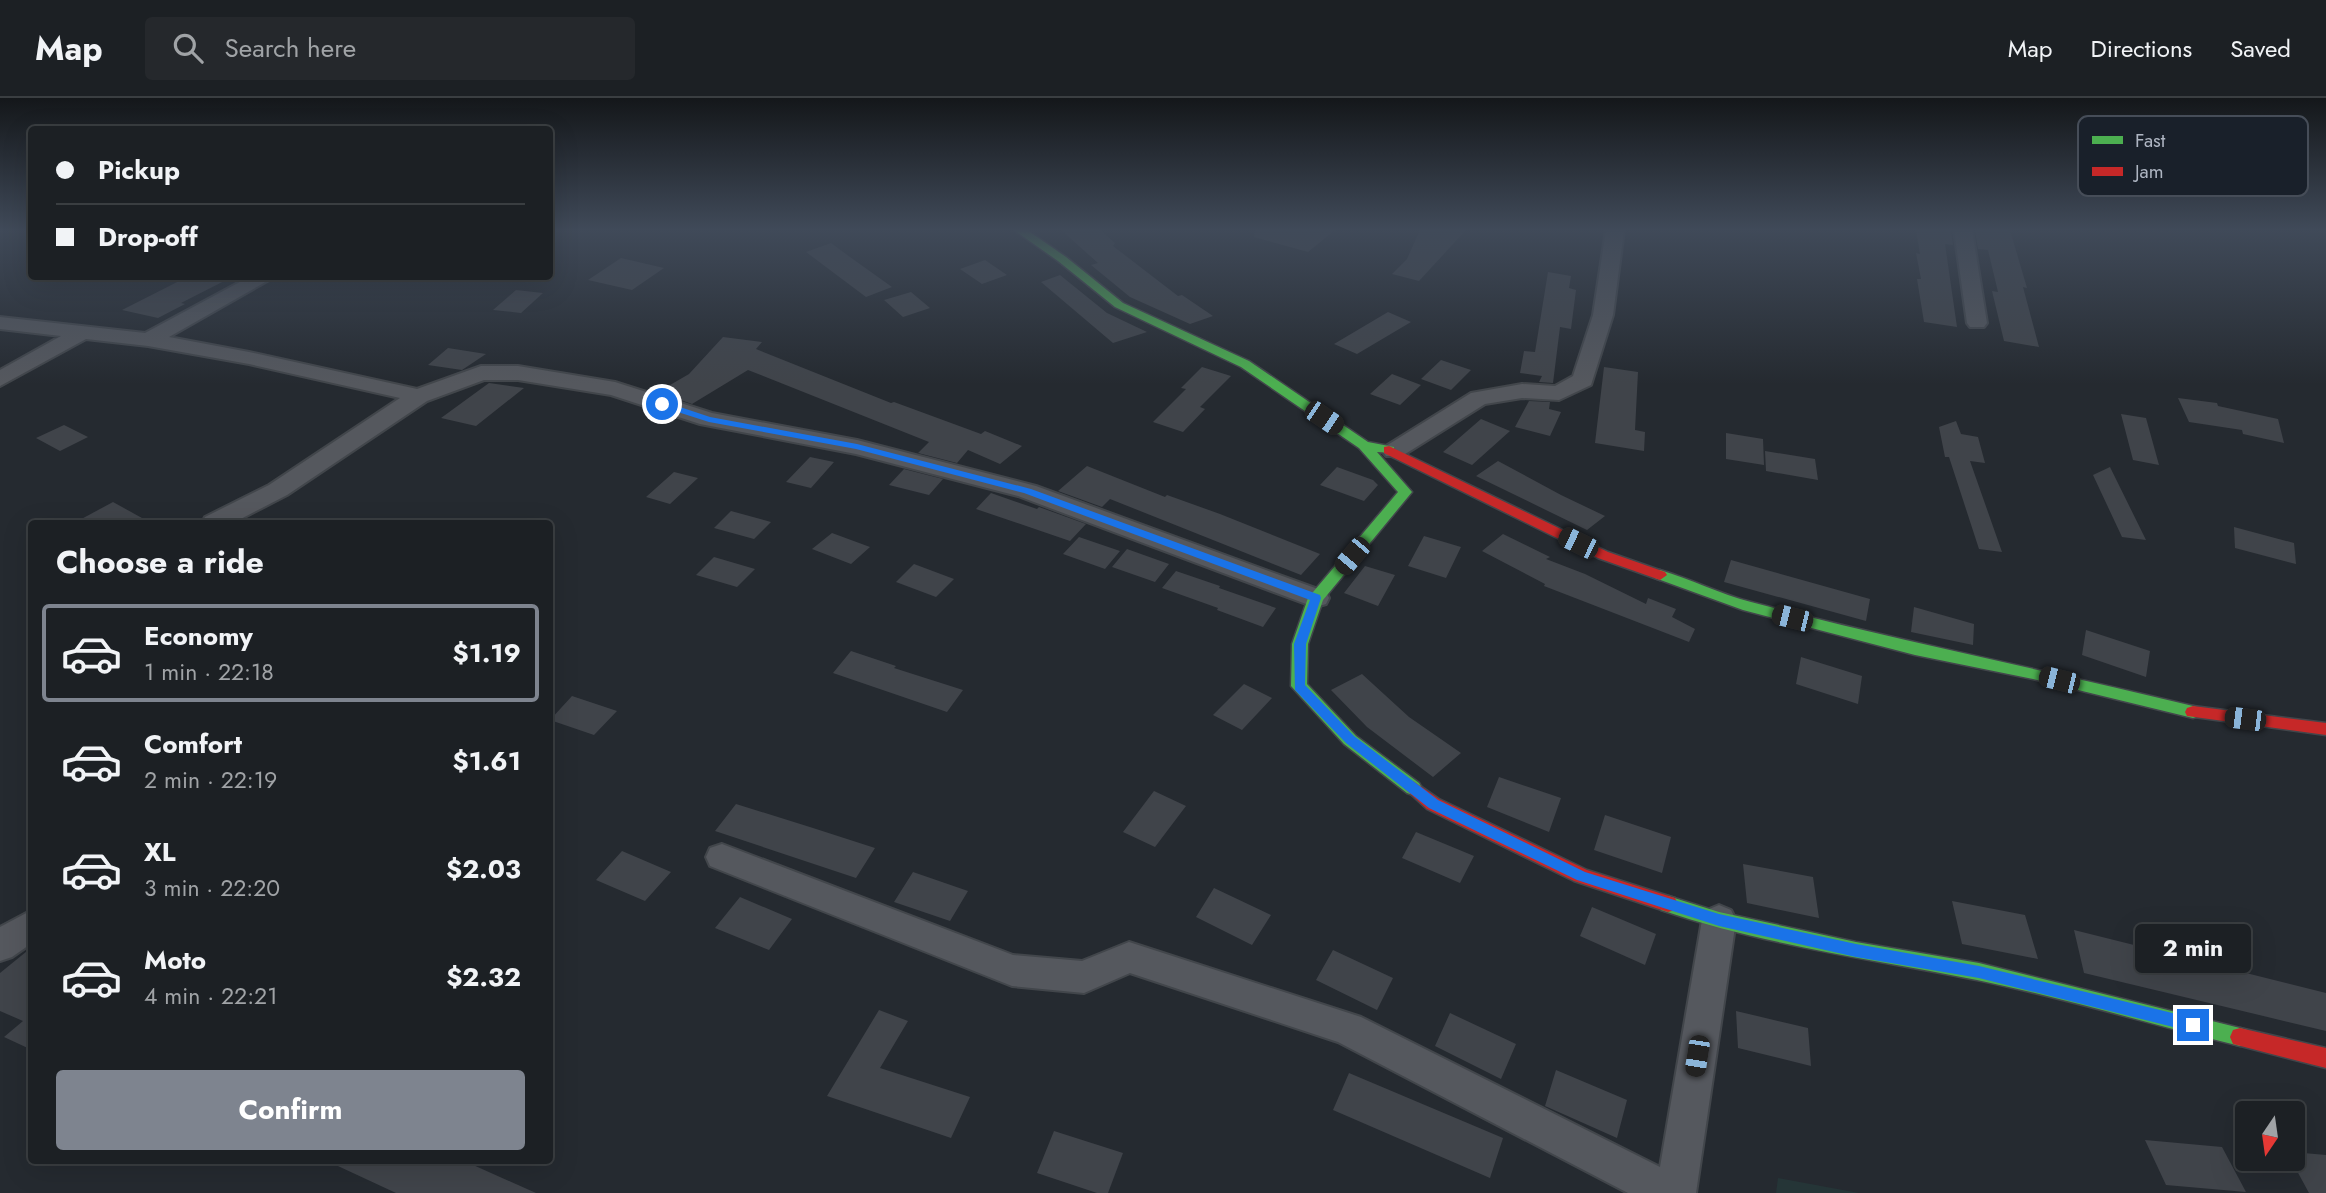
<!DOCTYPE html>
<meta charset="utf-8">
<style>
:root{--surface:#1c2024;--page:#25282c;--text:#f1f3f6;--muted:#a0a3a6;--line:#3a3e41;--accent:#7e848f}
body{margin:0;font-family:Jost,sans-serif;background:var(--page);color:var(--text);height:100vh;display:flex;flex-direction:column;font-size:26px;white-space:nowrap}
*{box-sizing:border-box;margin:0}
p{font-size:23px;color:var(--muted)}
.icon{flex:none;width:38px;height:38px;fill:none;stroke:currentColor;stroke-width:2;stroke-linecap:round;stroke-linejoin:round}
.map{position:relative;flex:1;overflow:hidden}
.side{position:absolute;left:28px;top:422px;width:525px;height:644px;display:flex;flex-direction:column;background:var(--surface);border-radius:7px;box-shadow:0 7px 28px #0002,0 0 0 2px var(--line)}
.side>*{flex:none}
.banner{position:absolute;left:28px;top:28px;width:525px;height:154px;border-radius:7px;box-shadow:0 7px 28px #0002,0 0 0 2px var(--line);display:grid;align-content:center;height:154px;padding:0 28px;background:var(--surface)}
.needle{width:46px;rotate:193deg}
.tools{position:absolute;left:2235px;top:1003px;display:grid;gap:14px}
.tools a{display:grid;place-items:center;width:70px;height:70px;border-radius:7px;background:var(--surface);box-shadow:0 7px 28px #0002,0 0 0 2px var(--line);font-size:35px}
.end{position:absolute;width:32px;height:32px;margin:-16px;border:9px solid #1a73e8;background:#fff;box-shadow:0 0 0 4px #fff}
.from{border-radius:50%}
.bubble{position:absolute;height:49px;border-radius:7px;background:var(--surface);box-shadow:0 7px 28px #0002,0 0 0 2px var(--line);font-size:23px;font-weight:700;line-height:49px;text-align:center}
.car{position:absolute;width:21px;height:42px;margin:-21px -10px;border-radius:9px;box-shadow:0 0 5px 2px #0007;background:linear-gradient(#222 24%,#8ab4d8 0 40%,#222 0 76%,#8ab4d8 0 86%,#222 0)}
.banner b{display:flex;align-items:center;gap:24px;height:66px;font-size:26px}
.banner b+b{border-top:2px solid var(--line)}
.banner i{width:18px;height:18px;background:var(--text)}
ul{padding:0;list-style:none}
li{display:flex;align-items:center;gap:21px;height:98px;margin:0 14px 10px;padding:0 14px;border:4px solid transparent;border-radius:7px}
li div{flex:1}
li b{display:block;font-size:26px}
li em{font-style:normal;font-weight:700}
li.on{border-color:var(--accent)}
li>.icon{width:63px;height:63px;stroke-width:1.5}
h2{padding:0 28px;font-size:32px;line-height:84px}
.primary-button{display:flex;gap:14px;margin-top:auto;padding:14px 28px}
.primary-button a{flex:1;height:80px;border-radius:7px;background:var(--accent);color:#fff;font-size:28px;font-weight:700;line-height:80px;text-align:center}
header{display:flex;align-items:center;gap:42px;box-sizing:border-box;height:98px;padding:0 35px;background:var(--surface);border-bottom:2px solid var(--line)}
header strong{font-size:33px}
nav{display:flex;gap:38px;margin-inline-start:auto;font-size:24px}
.search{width:490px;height:63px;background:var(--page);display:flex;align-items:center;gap:18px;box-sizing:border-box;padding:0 24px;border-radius:7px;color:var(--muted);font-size:26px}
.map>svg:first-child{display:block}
</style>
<header>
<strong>Map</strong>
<div class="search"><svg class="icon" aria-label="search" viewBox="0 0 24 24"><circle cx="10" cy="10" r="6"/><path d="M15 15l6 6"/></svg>Search here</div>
<nav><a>Map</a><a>Directions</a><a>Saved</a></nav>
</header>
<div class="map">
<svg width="2326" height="1095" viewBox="0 0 2326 1095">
<rect width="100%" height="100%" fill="#252a30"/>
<path fill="#253537" d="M 1778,1080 L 1859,1095 L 1776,1095 Z"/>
<path fill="#40444a" d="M 1061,132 L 1100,132 L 1115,145 L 1113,148 L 1178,198 L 1182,197 L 1213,218 L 1190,226 L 1130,199 L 1091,167 L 1098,165 Z
M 1255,132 L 1335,132 L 1308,154 L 1254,139 Z
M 1420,132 L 1466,132 L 1419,183 L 1392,176 L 1407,161 Z
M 1916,132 L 1951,132 L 1953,147 L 1945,146 L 1957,229 L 1924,224 L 1917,181 L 1921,181 L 1916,155 L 1920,156 Z
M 1975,132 L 2010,132 L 2027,190 L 2023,189 L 2039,249 L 2004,243 L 1992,193 L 1998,194 L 1988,152 L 1978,151 Z
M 831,145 L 850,159 L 892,189 L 866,199 L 806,154 Z
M 621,160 L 664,170 L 632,192 L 588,182 Z
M 985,162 L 1007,177 L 982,186 L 960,171 Z
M 1548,174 L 1571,178 L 1569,190 L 1576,192 L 1571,231 L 1560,229 L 1553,285 L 1539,284 L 1542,278 L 1520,275 L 1524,253 L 1535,254 Z
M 1060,177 L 1107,215 L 1147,234 L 1113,245 L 1041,184 Z
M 189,178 L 234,178 L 181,205 L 185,206 L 158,220 L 122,212 Z
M 516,192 L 543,195 L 521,215 L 493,212 Z
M 911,194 L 930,210 L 903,219 L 884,202 Z
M 1388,214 L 1411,224 L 1357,256 L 1334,246 Z
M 723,239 L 762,244 L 756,251 L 891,305 L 894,304 L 981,336 L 985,333 L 1022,348 L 1000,366 L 968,352 L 957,365 L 918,355 L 929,344 L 748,272 L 692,306 L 658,294 L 689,276 Z
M 448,250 L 486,256 L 462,272 L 428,267 Z
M 1441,262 L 1471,272 L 1451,292 L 1421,281 Z
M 1202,269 L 1231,278 L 1200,309 L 1205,311 L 1183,334 L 1153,324 L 1186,291 L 1181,290 Z
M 1604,269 L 1638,274 L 1635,332 L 1645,334 L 1644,353 L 1595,345 Z
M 1392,276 L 1421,287 L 1400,307 L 1370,296 Z
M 489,285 L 524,290 L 476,328 L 441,320 Z
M 2178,300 L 2217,305 L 2218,308 L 2278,321 L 2284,345 L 2243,336 L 2242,332 L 2189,324 Z
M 1529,303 L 1550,304 L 1549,311 L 1561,314 L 1550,338 L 1515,329 Z
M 2121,316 L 2146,320 L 2159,367 L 2133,362 Z
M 1481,321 L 1510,333 L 1472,367 L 1443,354 Z
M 1956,323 L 1961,336 L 1978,339 L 1985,365 L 1970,363 L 2002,454 L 1979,451 L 1949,359 L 1945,359 L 1939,329 Z
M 64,327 L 88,339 L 60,353 L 36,340 Z
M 1726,335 L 1763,341 L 1764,367 L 1726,361 Z
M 1765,353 L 1815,361 L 1818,382 L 1766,373 Z
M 810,359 L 834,364 L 811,390 L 786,384 Z
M 1498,363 L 1561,397 L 1605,418 L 1587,432 L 1476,378 Z
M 1087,368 L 1165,399 L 1167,397 L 1220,416 L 1320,456 L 1301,477 L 1110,401 L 1102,409 L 1058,393 Z
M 1337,369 L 1373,382 L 1378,387 L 1364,403 L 1320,387 Z
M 2110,369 L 2146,442 L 2122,439 L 2093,377 Z
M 904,371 L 943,381 L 929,397 L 889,387 Z
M 674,374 L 698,380 L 670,406 L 646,399 Z
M 991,395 L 1037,411 L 1039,409 L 1086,426 L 1070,443 L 976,411 Z
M 113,404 L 151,425 L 74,425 Z
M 731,413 L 771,424 L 754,441 L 714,430 Z
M 2234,429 L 2294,445 L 2296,466 L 2235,450 Z
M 832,435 L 870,449 L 851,466 L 812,451 Z
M 1503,436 L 1550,459 L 1546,461 L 1585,476 L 1646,506 L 1648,500 L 1676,511 L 1672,519 L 1695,531 L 1689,544 L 1544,488 L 1545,486 L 1482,453 Z
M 1424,438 L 1461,449 L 1446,480 L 1408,468 Z
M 1079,439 L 1120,453 L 1105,471 L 1063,456 Z
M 1127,451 L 1169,466 L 1155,484 L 1112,469 Z
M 714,459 L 755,471 L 737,489 L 696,477 Z
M 1731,462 L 1870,501 L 1866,523 L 1724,484 Z
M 914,466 L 954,481 L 936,499 L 896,484 Z
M 1365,468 L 1395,477 L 1378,508 L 1344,495 Z
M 1176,473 L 1220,488 L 1219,490 L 1276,510 L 1263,529 L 1217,512 L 1218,510 L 1162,490 Z
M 1914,509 L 1974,526 L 1973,547 L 1911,534 Z
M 2086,532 L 2150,553 L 2146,579 L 2082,557 Z
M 851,553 L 896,568 L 894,570 L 963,592 L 947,614 L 833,575 Z
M 1801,559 L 1862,578 L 1858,606 L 1796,586 Z
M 1362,576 L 1409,619 L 1461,655 L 1433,679 L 1367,629 L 1331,592 Z
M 1244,586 L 1272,600 L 1242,632 L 1213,617 Z
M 572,598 L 617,613 L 594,637 L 550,622 Z
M 1499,679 L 1561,700 L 1549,734 L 1487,709 Z
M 1154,693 L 1186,708 L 1155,749 L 1123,734 Z
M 736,706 L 813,730 L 875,750 L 856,780 L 715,733 Z
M 1605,717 L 1671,739 L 1662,775 L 1594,752 Z
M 1416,734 L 1474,758 L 1460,785 L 1402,760 Z
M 622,753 L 671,774 L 645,803 L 596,782 Z
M 1743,766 L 1813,779 L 1819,820 L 1747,805 Z
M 913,774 L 968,793 L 950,823 L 894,804 Z
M 1214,790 L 1271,817 L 1252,847 L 1196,819 Z
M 740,799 L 792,821 L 769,852 L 715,830 Z
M 1952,803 L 2025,817 L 2038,861 L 1962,846 Z
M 1592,809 L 1656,836 L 1645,867 L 1580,838 Z
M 2074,832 L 2326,895 L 2326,933 L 2084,875 Z
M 32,849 L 32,952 L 4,939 L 23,923 L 0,913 L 0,875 Z
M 1333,852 L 1393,880 L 1377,912 L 1316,882 Z
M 879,912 L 908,923 L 880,970 L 970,999 L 951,1040 L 827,998 Z
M 1736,913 L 1808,930 L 1811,968 L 1738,950 Z
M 1450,915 L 1516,946 L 1501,981 L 1435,948 Z
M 1556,972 L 1627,1002 L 1617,1040 L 1545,1008 Z
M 1349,975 L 1503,1040 L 1490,1080 L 1333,1012 Z
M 1054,1033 L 1123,1055 L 1108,1095 L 1097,1095 L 1037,1075 Z
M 2145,1042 L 2222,1049 L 2246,1094 L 2166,1087 Z
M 2292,1054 L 2326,1057 L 2326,1095 L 2309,1095 L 2290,1060 L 2292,1060 Z
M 325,1062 L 462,1062 L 536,1095 L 396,1095 Z"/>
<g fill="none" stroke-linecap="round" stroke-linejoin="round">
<g stroke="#42464b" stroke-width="4">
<path id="street" d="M 1606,132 L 1624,132 L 1613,217 L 1591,287 L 1559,302 L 1522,300 L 1485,306 L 1402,358 L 1386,358 L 1382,353 L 1386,348 L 1471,295 L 1522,286 L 1555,288 L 1573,278 L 1593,217 Z
M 1954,132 L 1972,132 L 1987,225 L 1984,229 L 1970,229 L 1967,225 Z
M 251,178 L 276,178 L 169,239 L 249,254 L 417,291 L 481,268 L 518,268 L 615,284 L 712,315 L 857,342 L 1036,388 L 1326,494 L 1329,500 L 1326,506 L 1316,509 L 1306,506 L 1018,398 L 856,356 L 700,326 L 611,297 L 518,282 L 484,282 L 427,303 L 287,397 L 233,425 L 202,425 L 205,419 L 269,387 L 400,300 L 249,266 L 148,248 L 86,241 L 0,288 L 0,272 L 61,238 L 0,231 L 0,219 L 145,235 Z
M 722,746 L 1013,857 L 1082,863 L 1129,844 L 1361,919 L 1660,1069 L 1702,822 L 1707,812 L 1719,807 L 1731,812 L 1736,822 L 1696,1095 L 1628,1095 L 1338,944 L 1130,875 L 1084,895 L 1012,888 L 710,768 L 706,759 L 710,750 Z
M 32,812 L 32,845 L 12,859 L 0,863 L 0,829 Z"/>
</g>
<g stroke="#42464b" stroke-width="3">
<path id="fast" d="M 1014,132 L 1027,132 L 1066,159 L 1123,205 L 1249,263 L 1368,344 L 1394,349 L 1394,355 L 1377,354 L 1412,394 L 1323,502 L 1308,546 L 1307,586 L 1356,638 L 1419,685 L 1422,690 L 1419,695 L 1413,697 L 1407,695 L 1344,646 L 1291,588 L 1292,546 L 1308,500 L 1398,394 L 1359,350 L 1241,269 L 1115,209 L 1058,163 Z
M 1660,472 C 1691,481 1720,496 1751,504 C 1897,543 2046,572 2193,608 L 2199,610 L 2201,614 L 2199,618 L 2193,620 L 2033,581 L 1915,557 L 1743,512 L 1655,480 L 1653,477 L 1655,474 Z
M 1668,798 L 1719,814 L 1856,844 L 1979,865 L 2240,930 L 2247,932 L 2250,939 L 2247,946 L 2240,948 C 2153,927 2065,900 1977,882 C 1871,861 1764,847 1661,812 L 1658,806 L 1661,800 Z"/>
</g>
<g stroke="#42464b" stroke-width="3">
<path id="jam" d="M 1389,348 L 1608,454 L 1665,474 L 1667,477 L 1660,482 L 1598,460 L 1384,355 L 1384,349 Z
M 2193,608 L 2326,625 L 2326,637 L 2187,618 L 2185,614 L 2187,610 Z
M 1413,683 L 1439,701 L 1587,772 L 1675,800 L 1678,806 L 1675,812 L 1668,814 L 1574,783 L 1427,711 L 1404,690 L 1407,685 Z
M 2240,930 L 2326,950 L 2326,970 L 2233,946 L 2230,939 L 2233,932 Z"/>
</g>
<use href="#street" fill="#55585e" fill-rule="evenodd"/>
<use href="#fast" fill="#4caf50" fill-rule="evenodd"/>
<use href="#jam" fill="#c62828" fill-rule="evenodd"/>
</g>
<linearGradient id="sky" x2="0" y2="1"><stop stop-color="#14171a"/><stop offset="0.46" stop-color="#404a59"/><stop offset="1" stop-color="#404a59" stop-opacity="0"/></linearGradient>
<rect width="2326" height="286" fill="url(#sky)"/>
<path fill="#1a73e8" d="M 662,303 L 710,319 L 857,346 L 1031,391 L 1320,497 L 1321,500 L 1306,546 L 1305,587 L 1354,638 L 1438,702 L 1585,774 L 1719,816 L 1856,846 L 1979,868 L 2193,920 L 2200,927 L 2193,934 L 1979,880 L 1856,859 L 1719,828 L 1577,782 L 1429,710 L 1346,645 L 1295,592 L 1294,546 L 1310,502 L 1024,395 L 856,351 L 709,324 L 659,308 L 657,306 Z"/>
<rect x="2078" y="18" width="230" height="80" rx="10" fill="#19202a" stroke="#464d58" stroke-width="2"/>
<rect x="2092" y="38" width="31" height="8" fill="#4caf50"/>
<rect x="2092" y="69" width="31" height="9" fill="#c62828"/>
<g font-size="19" fill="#aeb5c2">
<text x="2135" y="49">Fast</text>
<text x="2135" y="80">Jam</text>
</g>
</svg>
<div class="tools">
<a><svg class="needle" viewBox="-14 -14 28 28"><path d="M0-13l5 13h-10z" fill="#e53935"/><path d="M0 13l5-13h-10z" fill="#a0a3a6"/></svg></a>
</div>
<i class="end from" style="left:662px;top:306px"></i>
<i class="end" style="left:2193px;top:927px"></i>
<div class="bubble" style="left:2135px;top:826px;width:116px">2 min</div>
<i class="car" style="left:1324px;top:320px;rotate:124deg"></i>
<i class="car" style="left:1578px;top:445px;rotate:296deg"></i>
<i class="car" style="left:1352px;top:458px;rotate:220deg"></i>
<i class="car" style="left:1792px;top:520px;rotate:284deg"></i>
<i class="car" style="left:2059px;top:582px;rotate:284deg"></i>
<i class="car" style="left:2245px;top:621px;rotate:277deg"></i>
<i class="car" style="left:1697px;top:958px;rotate:189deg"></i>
<div class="banner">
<b><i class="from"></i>Pickup</b>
<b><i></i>Drop-off</b>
</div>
<section class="side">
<h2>Choose a ride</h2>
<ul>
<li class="on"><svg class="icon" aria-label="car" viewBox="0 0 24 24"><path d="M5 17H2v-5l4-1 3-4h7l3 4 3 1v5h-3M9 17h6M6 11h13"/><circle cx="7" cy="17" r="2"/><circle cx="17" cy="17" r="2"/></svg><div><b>Economy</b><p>1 min · 22:18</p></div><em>$1.19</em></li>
<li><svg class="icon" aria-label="car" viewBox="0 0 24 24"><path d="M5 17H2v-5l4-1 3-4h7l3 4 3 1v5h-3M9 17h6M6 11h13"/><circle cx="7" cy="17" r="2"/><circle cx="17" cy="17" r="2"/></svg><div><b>Comfort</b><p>2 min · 22:19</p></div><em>$1.61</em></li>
<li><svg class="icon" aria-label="car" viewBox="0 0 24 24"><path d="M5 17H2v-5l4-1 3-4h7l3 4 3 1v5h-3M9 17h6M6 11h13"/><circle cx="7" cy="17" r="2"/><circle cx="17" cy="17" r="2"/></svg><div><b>XL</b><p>3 min · 22:20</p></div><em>$2.03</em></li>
<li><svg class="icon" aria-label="car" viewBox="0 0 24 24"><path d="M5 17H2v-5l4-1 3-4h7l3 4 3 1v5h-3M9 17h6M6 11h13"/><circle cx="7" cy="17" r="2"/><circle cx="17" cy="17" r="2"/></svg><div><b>Moto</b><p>4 min · 22:21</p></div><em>$2.32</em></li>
</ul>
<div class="primary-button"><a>Confirm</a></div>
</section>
</div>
